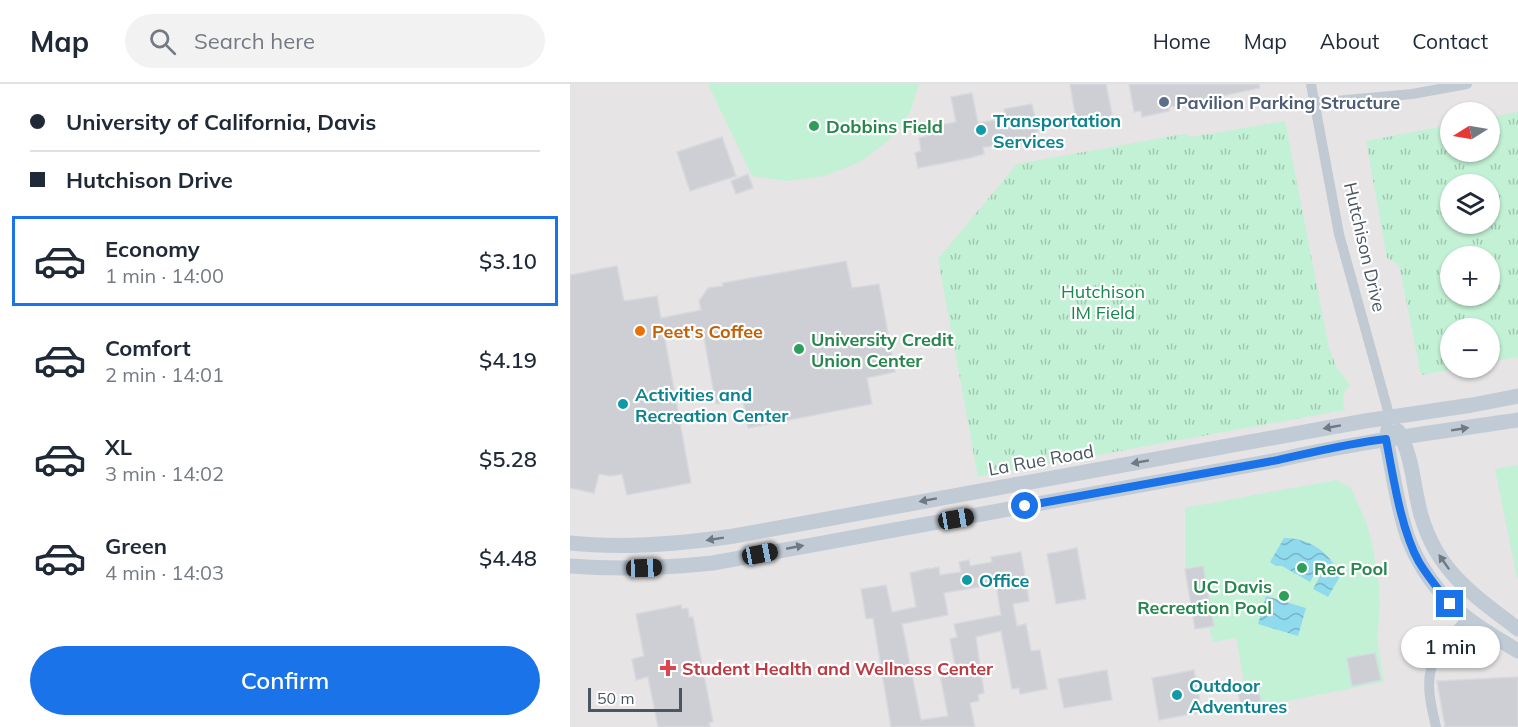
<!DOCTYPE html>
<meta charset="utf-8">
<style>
:root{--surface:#fff;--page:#f2f2f3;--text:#1f2937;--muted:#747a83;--line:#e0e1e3;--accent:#1a73e8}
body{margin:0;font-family:Mulish,sans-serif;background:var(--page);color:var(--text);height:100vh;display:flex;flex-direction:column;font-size:22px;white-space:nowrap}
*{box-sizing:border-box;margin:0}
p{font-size:20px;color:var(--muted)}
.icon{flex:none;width:33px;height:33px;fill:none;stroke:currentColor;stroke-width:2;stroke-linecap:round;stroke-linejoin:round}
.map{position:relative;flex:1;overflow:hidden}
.drawer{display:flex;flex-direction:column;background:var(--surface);width:570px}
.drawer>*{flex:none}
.top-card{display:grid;align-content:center;height:132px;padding:0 30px;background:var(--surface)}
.needle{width:39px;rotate:259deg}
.controls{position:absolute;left:870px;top:18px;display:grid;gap:12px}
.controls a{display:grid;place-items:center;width:60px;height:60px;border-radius:50%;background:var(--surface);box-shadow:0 2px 4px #0004;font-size:30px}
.scale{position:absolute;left:18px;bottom:15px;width:94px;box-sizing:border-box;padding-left:6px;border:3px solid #4a5661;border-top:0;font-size:16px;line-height:21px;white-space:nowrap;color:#4a5661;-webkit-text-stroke:4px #fff;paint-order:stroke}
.end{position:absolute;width:27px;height:27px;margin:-14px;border:8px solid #1a73e8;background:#fff;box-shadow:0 0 0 3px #fff}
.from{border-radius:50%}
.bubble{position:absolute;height:42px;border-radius:21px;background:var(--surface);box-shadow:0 2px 4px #0004;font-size:20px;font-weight:600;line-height:42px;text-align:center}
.car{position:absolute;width:18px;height:36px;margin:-18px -9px;border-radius:8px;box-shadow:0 0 4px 2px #0007;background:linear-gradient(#222 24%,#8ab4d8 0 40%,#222 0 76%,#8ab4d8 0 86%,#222 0)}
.top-card b{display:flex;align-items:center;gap:21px;height:57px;font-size:22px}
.top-card b+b{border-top:2px solid var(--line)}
.top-card i{width:15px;height:15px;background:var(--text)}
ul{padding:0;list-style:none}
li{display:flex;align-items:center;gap:18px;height:90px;margin:0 12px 9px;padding:0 18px;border:3px solid transparent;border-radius:0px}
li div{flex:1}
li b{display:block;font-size:22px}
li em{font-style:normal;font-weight:600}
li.on{border-color:var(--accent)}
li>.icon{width:54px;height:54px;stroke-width:1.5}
.button{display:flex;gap:12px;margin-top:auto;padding:12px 30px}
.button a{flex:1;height:69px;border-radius:36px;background:var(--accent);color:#fff;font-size:24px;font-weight:600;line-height:69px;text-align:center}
header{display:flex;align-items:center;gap:36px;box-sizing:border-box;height:84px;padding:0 30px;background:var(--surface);border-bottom:2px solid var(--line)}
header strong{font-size:28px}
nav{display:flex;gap:33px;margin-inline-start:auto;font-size:21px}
.search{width:420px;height:54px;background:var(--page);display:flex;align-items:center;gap:15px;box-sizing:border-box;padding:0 21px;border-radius:33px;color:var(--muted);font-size:22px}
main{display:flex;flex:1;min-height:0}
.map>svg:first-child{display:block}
</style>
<header>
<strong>Map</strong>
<div class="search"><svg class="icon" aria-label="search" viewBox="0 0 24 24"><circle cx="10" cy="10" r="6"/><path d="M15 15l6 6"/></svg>Search here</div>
<nav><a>Home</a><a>Map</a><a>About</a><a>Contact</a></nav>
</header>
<main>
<section class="drawer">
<div class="top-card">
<b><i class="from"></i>University of California, Davis</b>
<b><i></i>Hutchison Drive</b>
</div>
<ul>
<li class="on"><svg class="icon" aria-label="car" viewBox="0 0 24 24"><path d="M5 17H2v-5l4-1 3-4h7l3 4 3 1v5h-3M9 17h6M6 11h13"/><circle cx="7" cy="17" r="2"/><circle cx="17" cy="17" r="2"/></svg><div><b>Economy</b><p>1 min · 14:00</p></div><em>$3.10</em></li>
<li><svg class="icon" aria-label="car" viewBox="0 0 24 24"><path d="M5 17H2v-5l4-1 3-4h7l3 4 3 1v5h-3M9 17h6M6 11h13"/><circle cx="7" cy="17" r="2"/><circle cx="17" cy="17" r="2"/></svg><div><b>Comfort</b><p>2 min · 14:01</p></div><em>$4.19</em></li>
<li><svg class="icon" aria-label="car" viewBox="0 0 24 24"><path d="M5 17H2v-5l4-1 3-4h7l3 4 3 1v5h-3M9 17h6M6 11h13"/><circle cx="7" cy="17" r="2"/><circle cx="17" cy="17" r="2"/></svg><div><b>XL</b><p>3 min · 14:02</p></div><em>$5.28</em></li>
<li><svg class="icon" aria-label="car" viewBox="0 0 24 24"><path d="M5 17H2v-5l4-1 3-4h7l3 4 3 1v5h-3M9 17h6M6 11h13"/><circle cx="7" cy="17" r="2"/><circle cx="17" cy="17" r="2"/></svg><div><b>Green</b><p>4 min · 14:03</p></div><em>$4.48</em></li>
</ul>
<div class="button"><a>Confirm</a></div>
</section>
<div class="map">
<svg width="948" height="643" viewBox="0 0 948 643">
<defs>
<pattern id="grass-tufts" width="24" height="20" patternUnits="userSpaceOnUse" patternTransform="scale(1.5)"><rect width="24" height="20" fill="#c3f1d5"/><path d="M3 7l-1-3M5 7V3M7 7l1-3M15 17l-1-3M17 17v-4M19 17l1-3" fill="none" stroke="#a0c6b0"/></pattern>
<pattern id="water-waves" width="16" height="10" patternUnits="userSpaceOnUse" patternTransform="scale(1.5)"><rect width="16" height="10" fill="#90daee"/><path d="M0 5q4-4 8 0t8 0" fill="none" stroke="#78b4c4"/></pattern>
</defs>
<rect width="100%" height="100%" fill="#f5f3f3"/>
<path fill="#e6e4e5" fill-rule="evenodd" d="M 0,0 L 948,0 L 948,643 L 0,643 ZM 880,28 L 920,28 L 920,68 L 880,68 ZM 880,100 L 920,100 L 920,140 L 880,140 ZM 880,172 L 920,172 L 920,212 L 880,212 ZM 880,244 L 920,244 L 920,284 L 880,284 Z"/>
<path fill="url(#grass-tufts)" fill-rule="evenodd" d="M 948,28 L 948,273 L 920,278 L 920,244 L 880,244 L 880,284 L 891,284 L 851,291 L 829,181 L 817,174 L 796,57 L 880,41 L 880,68 L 920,68 L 920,33 ZM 880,100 L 920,100 L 920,140 L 880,140 ZM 880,172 L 920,172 L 920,212 L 880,212 Z
M 715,37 L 759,264 L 766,282 L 780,301 C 772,309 772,316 775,326 L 408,393 L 368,175 L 447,80 L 614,50 L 621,53 Z"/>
<path fill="#c3f1d5" d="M 138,0 L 349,0 L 340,28 L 319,56 L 290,78 L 254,92 L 218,97 L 182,92 Z
M 948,381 L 948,493 L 947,494 L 925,385 Z
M 766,396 L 781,404 L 797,440 L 803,464 L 809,500 L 810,524 L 807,555 L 814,598 L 672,626 L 668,605 L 675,603 L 666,554 L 643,558 L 639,544 L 625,545 L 615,485 L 615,424 Z"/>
<path fill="url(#water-waves)" d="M 714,454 C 731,454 747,460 759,474 C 764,479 767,485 772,489 L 758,513 L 743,505 L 755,483 L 750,481 L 740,498 L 712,482 L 706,482 L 700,478 Z
M 696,512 L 736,524 L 728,552 L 688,540 Z"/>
<path fill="#cdcfd5" stroke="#d7d9de" stroke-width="1.5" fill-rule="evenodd" d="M 500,0 L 536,0 L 543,35 L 507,41 Z
M 559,0 L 689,0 L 690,4 L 599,23 L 599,27 L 572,33 L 571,27 L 564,28 Z
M 402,9 L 408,39 L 436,34 L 434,25 L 462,20 L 468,48 L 466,48 L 468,58 L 460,60 L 413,63 L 414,70 L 400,74 L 348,84 L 345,69 L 351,67 L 349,54 L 356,52 L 354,44 L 386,38 L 381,13 Z
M 152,53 L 166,92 L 120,107 L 107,68 Z
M 178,90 L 183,104 L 166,110 L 161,97 Z
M 276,177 L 282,204 L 309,200 L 325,288 L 297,294 L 302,320 L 178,344 L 173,316 L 146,320 L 132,243 L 94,250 L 121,399 L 57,411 L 52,390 L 40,392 L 29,390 L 24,409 L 0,404 L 0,191 L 47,182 L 54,217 L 87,212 L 91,234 L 131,226 L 129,217 L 138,204 L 153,202 L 152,199 Z
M 507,464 L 516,515 L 486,520 L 477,470 Z
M 451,468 L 459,517 L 443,520 L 447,542 L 456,540 L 461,567 L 470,566 L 477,605 L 450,610 L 449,604 L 442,605 L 431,547 L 406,553 L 414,609 L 408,611 L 409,617 L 400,619 L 405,643 L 321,643 L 303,534 L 296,535 L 291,505 L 316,501 L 322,528 L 346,523 L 340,489 L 359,484 L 359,485 L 369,483 L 370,491 L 391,488 L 389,478 L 399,476 L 400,482 L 422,478 L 421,473 ZM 426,500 L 431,531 L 384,540 L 387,553 L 380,555 L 385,581 L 376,583 L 377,590 L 370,591 L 378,632 L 351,636 L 332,540 L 378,531 L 374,509 Z
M 633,482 L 644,542 L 625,545 L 615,485 Z
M 111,521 L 112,525 L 118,524 L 119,533 L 123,533 L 143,638 L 139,639 L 140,643 L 88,643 L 78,593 L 66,596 L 62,575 L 74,572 L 66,530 Z
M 805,569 L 811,596 L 782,602 L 777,574 Z
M 537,586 L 542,616 L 494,624 L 488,595 Z
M 624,586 L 632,628 L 589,636 L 582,594 Z
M 948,593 L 948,643 L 875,643 L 867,597 Z
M 688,605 L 692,622 L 672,626 L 668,609 Z"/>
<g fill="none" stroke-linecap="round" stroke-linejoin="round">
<path stroke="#c1cad2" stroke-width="10" d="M 741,0 L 769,150 L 820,334
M 744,19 L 842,10 L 897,0
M 866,643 C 862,625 856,603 861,585 C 867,566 885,549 897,534"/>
<path stroke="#c1cbd6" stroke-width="15" d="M 818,346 L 816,355 C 823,388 827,423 838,454 C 847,478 863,501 880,519 C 900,539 925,553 948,567
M 828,347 C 843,372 843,403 851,431 C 867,488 904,511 948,545
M 0,459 C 55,465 110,460 164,452 L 795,337 L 902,321 L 948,312
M 0,482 C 48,486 95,484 143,479 L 708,376 C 787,358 868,348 948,336"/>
</g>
<defs><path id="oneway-solid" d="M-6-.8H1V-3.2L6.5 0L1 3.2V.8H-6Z" transform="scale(1.5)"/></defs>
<g fill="#6e7984">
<use href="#oneway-solid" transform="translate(762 343) rotate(170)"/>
<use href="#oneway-solid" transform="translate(890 345) rotate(-9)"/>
<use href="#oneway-solid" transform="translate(570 378) rotate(170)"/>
<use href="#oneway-solid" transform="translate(358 416) rotate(170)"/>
<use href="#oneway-solid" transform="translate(145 455) rotate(171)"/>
<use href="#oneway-solid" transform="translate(225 463) rotate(-11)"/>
<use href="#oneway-solid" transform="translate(874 478) rotate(-125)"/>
</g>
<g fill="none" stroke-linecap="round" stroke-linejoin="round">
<path stroke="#1a73e8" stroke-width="8" d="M 455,422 L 708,376 C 744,368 780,359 816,355 C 823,392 831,446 849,478 C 858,493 869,506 880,520"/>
</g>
<circle fill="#5c6f8a" stroke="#fff" stroke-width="2" cx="594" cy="18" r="6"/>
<g fill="#2e9e5b" stroke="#fff" stroke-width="2">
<circle cx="244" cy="42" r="6"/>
<circle cx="229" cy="265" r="6"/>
<circle cx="732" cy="484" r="6"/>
<circle cx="714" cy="512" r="6"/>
</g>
<g fill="#0f9aa8" stroke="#fff" stroke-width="2">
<circle cx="411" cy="46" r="6"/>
<circle cx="53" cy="320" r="6"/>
<circle cx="397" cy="496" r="6"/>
<circle cx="607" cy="611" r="6"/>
</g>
<circle fill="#e8710a" stroke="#fff" stroke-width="2" cx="70" cy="247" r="6"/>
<path fill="#e0444e" stroke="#fff" stroke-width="2" d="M95 575h6v6h6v6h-6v6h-6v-6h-6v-6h6z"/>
<g text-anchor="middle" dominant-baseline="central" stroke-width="4.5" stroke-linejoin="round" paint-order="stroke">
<g font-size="18" font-weight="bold" fill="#4e5e75" stroke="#fff" text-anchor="start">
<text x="606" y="18">Pavilion Parking Structure</text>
</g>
<g font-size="18" font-weight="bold" fill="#0d838f" stroke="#fff" text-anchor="start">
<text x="423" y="36">Transportation<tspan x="423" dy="21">Services</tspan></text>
<text x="65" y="310">Activities and<tspan x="65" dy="21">Recreation Center</tspan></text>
<text x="409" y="496">Office</text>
<text x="619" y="601">Outdoor<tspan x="619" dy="21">Adventures</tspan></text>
</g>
<g font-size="18" font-weight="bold" fill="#27864d" stroke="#fff" text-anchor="start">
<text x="256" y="42">Dobbins Field</text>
<text x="241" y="255">University Credit<tspan x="241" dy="21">Union Center</tspan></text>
<text x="744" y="484">Rec Pool</text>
<text x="702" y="502" text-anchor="end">UC Davis<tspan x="702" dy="21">Recreation Pool</tspan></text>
</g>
<g font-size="18" fill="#4a5661" stroke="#fff">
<text transform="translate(795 163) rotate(77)">Hutchison Drive</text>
<text transform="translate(471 376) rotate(-10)">La Rue Road</text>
</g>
<g font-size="18" fill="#17864f" stroke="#fff">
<text x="533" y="207">Hutchison<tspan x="533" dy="21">IM Field</tspan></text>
</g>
<g font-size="18" font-weight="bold" fill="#c56008" stroke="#fff" text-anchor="start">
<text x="82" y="247">Peet's Coffee</text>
</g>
<g font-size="18" font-weight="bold" fill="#be3a42" stroke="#fff" text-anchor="start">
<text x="112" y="584">Student Health and Wellness Center</text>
</g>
</g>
</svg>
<div class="controls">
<a><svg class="needle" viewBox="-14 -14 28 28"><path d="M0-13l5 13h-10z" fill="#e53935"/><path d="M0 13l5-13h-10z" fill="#747a83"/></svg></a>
<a><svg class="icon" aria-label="layers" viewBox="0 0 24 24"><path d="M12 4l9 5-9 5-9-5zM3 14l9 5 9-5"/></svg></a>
<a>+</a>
<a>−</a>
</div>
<div class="scale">50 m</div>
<i class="end from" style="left:455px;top:422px"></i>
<i class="end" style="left:880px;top:520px"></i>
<div class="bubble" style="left:831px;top:542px;width:99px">1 min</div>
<i class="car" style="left:386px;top:435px;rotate:80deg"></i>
<i class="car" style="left:190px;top:470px;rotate:79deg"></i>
<i class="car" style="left:74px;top:484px;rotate:88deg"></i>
</div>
</main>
